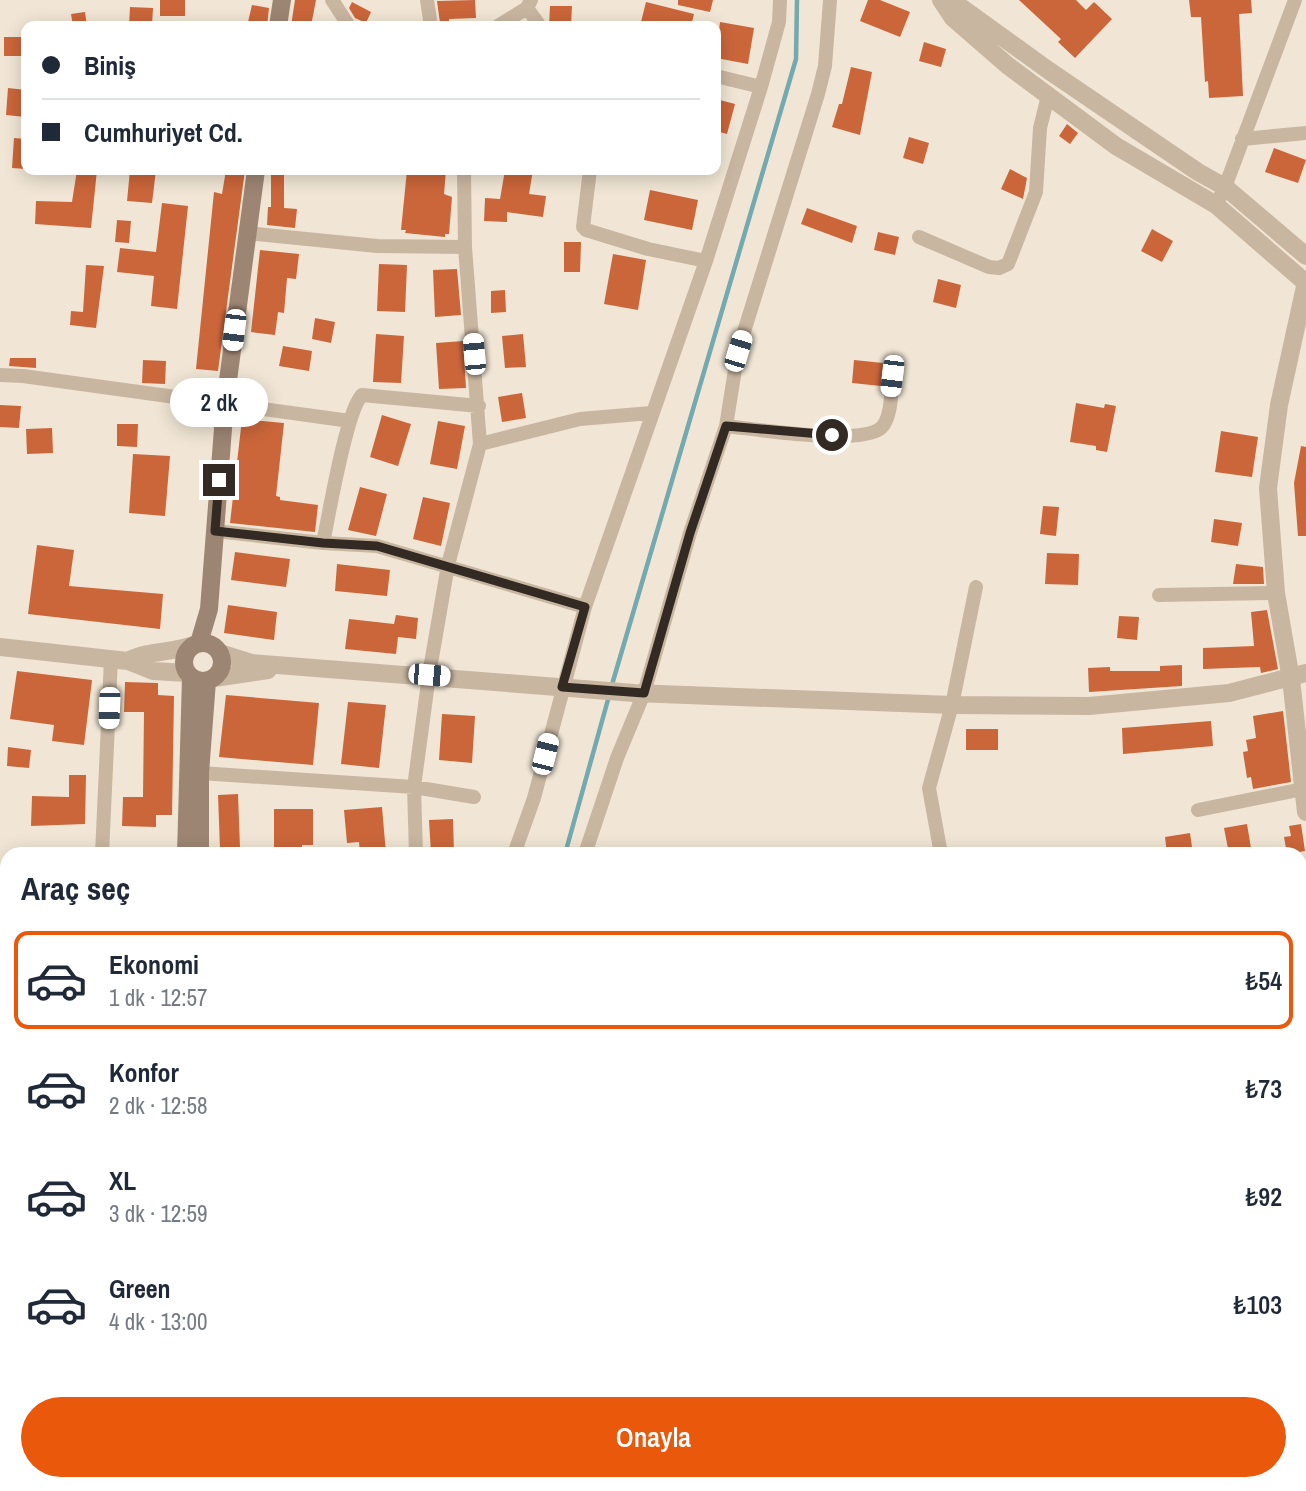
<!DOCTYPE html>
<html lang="tr">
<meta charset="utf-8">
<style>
:root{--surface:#fff;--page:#f6f6f7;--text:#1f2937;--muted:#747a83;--line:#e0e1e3;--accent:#ea580c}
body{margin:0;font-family:"Archivo Narrow",sans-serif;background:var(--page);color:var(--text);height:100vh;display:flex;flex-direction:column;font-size:26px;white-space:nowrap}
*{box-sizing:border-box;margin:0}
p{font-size:23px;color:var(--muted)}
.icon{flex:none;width:38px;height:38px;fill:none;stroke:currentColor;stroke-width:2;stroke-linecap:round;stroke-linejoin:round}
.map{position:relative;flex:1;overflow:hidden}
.sheet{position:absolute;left:0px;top:847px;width:1307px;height:644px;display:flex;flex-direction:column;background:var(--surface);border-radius:21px 21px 0 0;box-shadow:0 4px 18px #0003}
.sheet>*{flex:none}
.banner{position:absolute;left:21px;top:21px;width:700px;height:154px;border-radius:14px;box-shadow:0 4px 18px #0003;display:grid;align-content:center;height:154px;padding:0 21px;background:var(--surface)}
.end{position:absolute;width:32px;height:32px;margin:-16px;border:9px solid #332a24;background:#fff;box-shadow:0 0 0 4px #fff}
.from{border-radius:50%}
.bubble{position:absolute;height:49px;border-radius:24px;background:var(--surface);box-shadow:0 4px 18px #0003;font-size:23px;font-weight:600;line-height:49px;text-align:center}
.car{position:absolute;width:21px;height:42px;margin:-21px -10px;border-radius:9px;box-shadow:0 0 5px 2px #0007;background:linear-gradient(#fff 24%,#345 0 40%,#fff 0 76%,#345 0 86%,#fff 0)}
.banner b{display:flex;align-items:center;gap:24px;height:66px;font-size:26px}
.banner b+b{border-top:2px solid var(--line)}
.banner i{width:18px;height:18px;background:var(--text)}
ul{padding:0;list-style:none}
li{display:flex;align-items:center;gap:21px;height:98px;margin:0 14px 10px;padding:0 7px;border:4px solid transparent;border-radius:14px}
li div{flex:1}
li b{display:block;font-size:26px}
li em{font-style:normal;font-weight:600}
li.selected{border-color:var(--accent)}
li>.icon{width:63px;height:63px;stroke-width:1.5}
h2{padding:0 21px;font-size:32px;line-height:84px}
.button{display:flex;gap:14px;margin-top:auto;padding:14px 21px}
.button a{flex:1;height:80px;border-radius:42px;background:var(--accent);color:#fff;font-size:28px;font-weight:600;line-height:80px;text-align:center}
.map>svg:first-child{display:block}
</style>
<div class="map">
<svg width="1306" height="1491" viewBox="0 0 1306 1491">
<rect width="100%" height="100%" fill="#f1e6d5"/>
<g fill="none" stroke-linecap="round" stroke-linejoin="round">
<path stroke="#73a9af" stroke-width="4.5" d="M 611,688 L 796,59 L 797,0
M 565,854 L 609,696
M 639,1484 L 646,1491"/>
</g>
<path fill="#cb663a" d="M 160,0 L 185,0 L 185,16 L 160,16 Z
M 295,0 L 316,0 L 311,26 L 291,26 Z
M 475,0 L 476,18 L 449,19 L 449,22 L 440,23 L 437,1 Z
M 678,0 L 713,0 L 710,12 L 678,5 Z
M 868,0 L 880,0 L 910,12 L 900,37 L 860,21 Z
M 1019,0 L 1076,0 L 1086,10 L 1094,2 L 1112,19 L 1075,58 L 1058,42 L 1061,39 Z
M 1189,0 L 1251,0 L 1252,13 L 1239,14 L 1243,96 L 1209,98 L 1208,81 L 1205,82 L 1201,17 L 1191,17 Z
M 352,2 L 371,12 L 366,23 L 355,18 L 349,8 Z
M 646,2 L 694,14 L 691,26 L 640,26 Z
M 252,5 L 269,8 L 267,26 L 247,26 Z
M 550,6 L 572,6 L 571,26 L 549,26 Z
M 130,7 L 153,8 L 152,26 L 129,26 Z
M 85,12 L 87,26 L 73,26 L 71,14 Z
M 720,22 L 754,28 L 748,64 L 716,58 Z
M 4,37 L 26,37 L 26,56 L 4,56 Z
M 924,42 L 946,49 L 941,67 L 919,61 Z
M 851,67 L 872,72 L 860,135 L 832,127 L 839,104 L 842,104 Z
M 8,88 L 26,90 L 25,117 L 6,115 Z
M 716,99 L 735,104 L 727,134 L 716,131 Z
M 1067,124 L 1078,133 L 1070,144 L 1059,136 Z
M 909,137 L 929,143 L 923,164 L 903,158 Z
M 14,138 L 26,139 L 26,169 L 12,168 Z
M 1274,148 L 1306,160 L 1298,183 L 1265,172 Z
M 1010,169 L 1027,178 L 1023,199 L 1001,189 Z
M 77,170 L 97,170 L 91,228 L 35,224 L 36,201 L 72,202 Z
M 130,170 L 156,170 L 152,203 L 127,201 Z
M 226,170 L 245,170 L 218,371 L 196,369 L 214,192 L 222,194 Z
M 271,170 L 284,170 L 284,208 L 297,209 L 295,228 L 267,225 L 268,207 L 271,207 Z
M 407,170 L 446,170 L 444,194 L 452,197 L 449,234 L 445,234 L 445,237 L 405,233 L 406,230 L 401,230 Z
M 505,170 L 533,170 L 529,194 L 546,196 L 543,217 L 507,212 L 507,222 L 484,221 L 485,198 L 500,199 Z
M 650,190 L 698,200 L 692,230 L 644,220 Z
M 162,203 L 188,206 L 177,309 L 151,306 L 154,276 L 117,272 L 120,248 L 156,252 Z
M 807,208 L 857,226 L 852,243 L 801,224 Z
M 117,220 L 131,221 L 129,243 L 115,242 Z
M 1152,229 L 1173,241 L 1162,262 L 1141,251 Z
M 878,232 L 899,237 L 895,255 L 874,250 Z
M 564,242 L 581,242 L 580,272 L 564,272 Z
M 260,250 L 299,254 L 296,279 L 287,278 L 284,313 L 278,312 L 275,335 L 251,332 Z
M 613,254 L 646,260 L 638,310 L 604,304 Z
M 379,264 L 407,265 L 405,312 L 377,311 Z
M 86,265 L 104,266 L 96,328 L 70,325 L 71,311 L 83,312 Z
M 457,269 L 461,315 L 435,317 L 433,270 Z
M 938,279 L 961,285 L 956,308 L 933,302 Z
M 505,290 L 506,312 L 491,313 L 491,291 Z
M 315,318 L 335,322 L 331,343 L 312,339 Z
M 376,334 L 404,336 L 401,383 L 373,382 Z
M 523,334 L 526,367 L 505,368 L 502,336 Z
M 463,341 L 466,388 L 439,389 L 436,343 Z
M 283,346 L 312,351 L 309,371 L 279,366 Z
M 10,358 L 36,358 L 36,368 L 9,366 Z
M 143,360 L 166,361 L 165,384 L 142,383 Z
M 854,360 L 883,363 L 881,386 L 852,383 Z
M 522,393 L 526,418 L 502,422 L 498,397 Z
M 1076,403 L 1104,408 L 1105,404 L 1116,406 L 1107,452 L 1096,450 L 1096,446 L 1070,442 Z
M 0,405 L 21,406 L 19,428 L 0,427 Z
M 382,415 L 411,424 L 398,466 L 370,457 Z
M 242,419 L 284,423 L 276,496 L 280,497 L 280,500 L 318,505 L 315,532 L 230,523 Z
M 438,421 L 465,426 L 457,469 L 430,464 Z
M 117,424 L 138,424 L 137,447 L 117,446 Z
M 52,428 L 53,453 L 27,454 L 26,429 Z
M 1221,431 L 1258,437 L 1252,477 L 1215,472 Z
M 1301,446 L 1306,447 L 1306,536 L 1298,536 L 1294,483 Z
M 133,454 L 170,456 L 165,516 L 129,513 Z
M 360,487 L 387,494 L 376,536 L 348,530 Z
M 423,497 L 450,503 L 441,546 L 413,539 Z
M 1043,506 L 1059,507 L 1056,536 L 1040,534 Z
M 1214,519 L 1242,523 L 1238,546 L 1211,542 Z
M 37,545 L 74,550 L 69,586 L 163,594 L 160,629 L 28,614 Z
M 235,552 L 290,559 L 286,587 L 231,580 Z
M 1047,553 L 1079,554 L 1078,585 L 1045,584 Z
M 337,564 L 390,570 L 387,596 L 335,591 Z
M 1236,564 L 1263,567 L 1264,584 L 1233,584 Z
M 228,605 L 277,612 L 274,640 L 224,633 Z
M 1267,610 L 1278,669 L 1261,673 L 1260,667 L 1203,669 L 1203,648 L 1254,646 L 1251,612 Z
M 396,615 L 418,618 L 416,639 L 398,637 L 396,654 L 345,649 L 349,619 L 394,624 Z
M 1119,616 L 1139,617 L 1137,640 L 1117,638 Z
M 1182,665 L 1182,686 L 1089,692 L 1088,668 L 1110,667 L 1110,671 L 1160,671 L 1160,666 Z
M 17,671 L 92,680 L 84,745 L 52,741 L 54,725 L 10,719 Z
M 125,682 L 158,683 L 158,695 L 174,696 L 172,815 L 156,815 L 156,827 L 122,826 L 123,797 L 143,797 L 144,712 L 124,712 Z
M 226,695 L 319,703 L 313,765 L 219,757 Z
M 348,702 L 386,705 L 379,768 L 341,764 Z
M 1283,711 L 1291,782 L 1253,789 L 1251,777 L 1247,778 L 1243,752 L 1248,751 L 1246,740 L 1256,738 L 1253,716 Z
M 442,714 L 475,716 L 472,763 L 439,760 Z
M 1211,721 L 1213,746 L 1123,754 L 1122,728 Z
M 966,729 L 998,729 L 998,750 L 966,750 Z
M 8,747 L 31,750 L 29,768 L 7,766 Z
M 69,775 L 86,775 L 85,824 L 31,826 L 32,796 L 69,797 Z
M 238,794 L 240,848 L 220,849 L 218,795 Z
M 382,807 L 386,854 L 360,854 L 359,842 L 347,843 L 344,810 Z
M 274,809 L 313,809 L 313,845 L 302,845 L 302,854 L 274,854 Z
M 453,819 L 454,854 L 431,854 L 429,820 Z
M 1247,824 L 1252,854 L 1229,854 L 1224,828 Z
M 1301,824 L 1305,851 L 1287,854 L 1284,837 L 1291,836 L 1289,826 Z
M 1190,833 L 1193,854 L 1167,854 L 1165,837 Z"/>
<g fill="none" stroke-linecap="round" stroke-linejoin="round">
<path stroke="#c9b6a1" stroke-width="14" d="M 332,0 L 349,26
M 427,0 L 431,26
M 527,8 L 540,26
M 498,26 L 527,8 L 531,0
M 716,76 L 761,87
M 1242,139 L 1306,133
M 590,170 L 583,227 L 586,230 L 648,249 L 706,261
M 1216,205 L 1225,187 L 1295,0
M 247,233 L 377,246 L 465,247
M 919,237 L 989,267 L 999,268 L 1008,264 L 1036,192 L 1040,128 L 1048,96
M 0,375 L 23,376 L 350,421
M 726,426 L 738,351 L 818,94 L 825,66 L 830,0
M 480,444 L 580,419 L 651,413
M 215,531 L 323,543 L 377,546 L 585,607
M 323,543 C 329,515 346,411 362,395 L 479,406
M 1159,595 L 1276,593
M 200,773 L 414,787 L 474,797
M 1198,810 L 1303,789
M 102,854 L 111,659
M 416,854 L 414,787 L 429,675 L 448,565 L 480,444 L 465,247 L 464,170
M 514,854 L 534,798 L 585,607 L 706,261 L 761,87 L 779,22 L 780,0
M 585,854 L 617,758 L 644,693 L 690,533 L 726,426 C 755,429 860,446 881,428 C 892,418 891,390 893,376
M 941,854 L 929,788 L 952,705 L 976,587
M 1300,880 L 1306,878
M 0,904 L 7,905
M 1300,1007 L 1306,1006
M 0,1019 L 7,1019
M 0,1185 L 7,1184
M 1300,1259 L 1306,1258
M 0,1293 L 7,1292
M 1300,1391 L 1306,1390
M 0,1469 L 7,1469
M 1105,1484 L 1106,1491
M 962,1490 L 1013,1484
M 75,1491 L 75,1484
M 128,1491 L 207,1485"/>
<path stroke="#c9b6a1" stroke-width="18" d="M 941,0 L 953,18 L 1007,65 L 1116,146 L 1216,205 L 1306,283
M 951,0 L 1048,70 L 1198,172 L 1225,187 L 1306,256
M 1306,282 L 1279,405 L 1268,488 L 1276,593 L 1291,679 L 1306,812
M 0,647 L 128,661 L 153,671 L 187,673
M 220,653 L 252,663 L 634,693 L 952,705 L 1089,706 L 1229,693 L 1306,673
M 128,661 C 148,650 174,653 196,644
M 214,678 L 268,670"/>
<path stroke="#9d8573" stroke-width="18" d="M 278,26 L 282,0
M184 662a19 19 0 1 1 38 0a19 19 0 1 1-38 0Z
M 199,643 L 209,609 L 225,403 L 256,170
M 186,854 L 191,677
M 200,854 L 200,773 L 207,681
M 198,1484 L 198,1491
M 212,1484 L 212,1491"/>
</g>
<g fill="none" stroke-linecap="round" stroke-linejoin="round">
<path stroke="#332a24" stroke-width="9" d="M 219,480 L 215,531 L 323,543 L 377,546 L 585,607 L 562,687 L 644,693 L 690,533 L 726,426 L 832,435"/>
</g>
</svg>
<i class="end from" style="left:832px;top:435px"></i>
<i class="end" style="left:219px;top:480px"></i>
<div class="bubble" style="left:170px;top:378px;width:98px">2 dk</div>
<i class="car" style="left:234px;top:330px;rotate:187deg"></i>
<i class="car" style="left:738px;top:351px;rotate:17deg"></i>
<i class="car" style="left:474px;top:354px;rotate:355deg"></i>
<i class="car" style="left:892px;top:376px;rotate:187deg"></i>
<i class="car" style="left:429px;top:675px;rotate:95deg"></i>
<i class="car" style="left:109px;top:708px;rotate:182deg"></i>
<i class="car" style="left:545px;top:754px;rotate:14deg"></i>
<div class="banner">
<b><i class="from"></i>Biniş</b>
<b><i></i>Cumhuriyet Cd.</b>
</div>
<section class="sheet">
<h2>Araç seç</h2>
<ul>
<li class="selected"><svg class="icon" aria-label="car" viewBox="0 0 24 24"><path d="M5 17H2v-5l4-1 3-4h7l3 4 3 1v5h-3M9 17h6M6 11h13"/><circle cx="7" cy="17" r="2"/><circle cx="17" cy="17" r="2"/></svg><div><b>Ekonomi</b><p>1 dk · 12:57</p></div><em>₺54</em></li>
<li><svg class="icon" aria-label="car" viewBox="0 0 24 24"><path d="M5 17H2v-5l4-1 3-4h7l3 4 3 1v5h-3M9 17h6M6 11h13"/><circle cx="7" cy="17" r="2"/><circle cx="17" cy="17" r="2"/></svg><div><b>Konfor</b><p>2 dk · 12:58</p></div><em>₺73</em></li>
<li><svg class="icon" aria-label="car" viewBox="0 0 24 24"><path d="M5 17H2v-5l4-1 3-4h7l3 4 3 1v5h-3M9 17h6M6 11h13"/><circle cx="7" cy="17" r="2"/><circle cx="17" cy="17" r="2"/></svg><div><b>XL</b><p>3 dk · 12:59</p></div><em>₺92</em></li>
<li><svg class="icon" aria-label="car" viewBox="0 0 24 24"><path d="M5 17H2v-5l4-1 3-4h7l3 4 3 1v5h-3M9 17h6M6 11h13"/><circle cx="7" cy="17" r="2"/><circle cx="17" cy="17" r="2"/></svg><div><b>Green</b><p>4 dk · 13:00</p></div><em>₺103</em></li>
</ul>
<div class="button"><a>Onayla</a></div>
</section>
</div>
